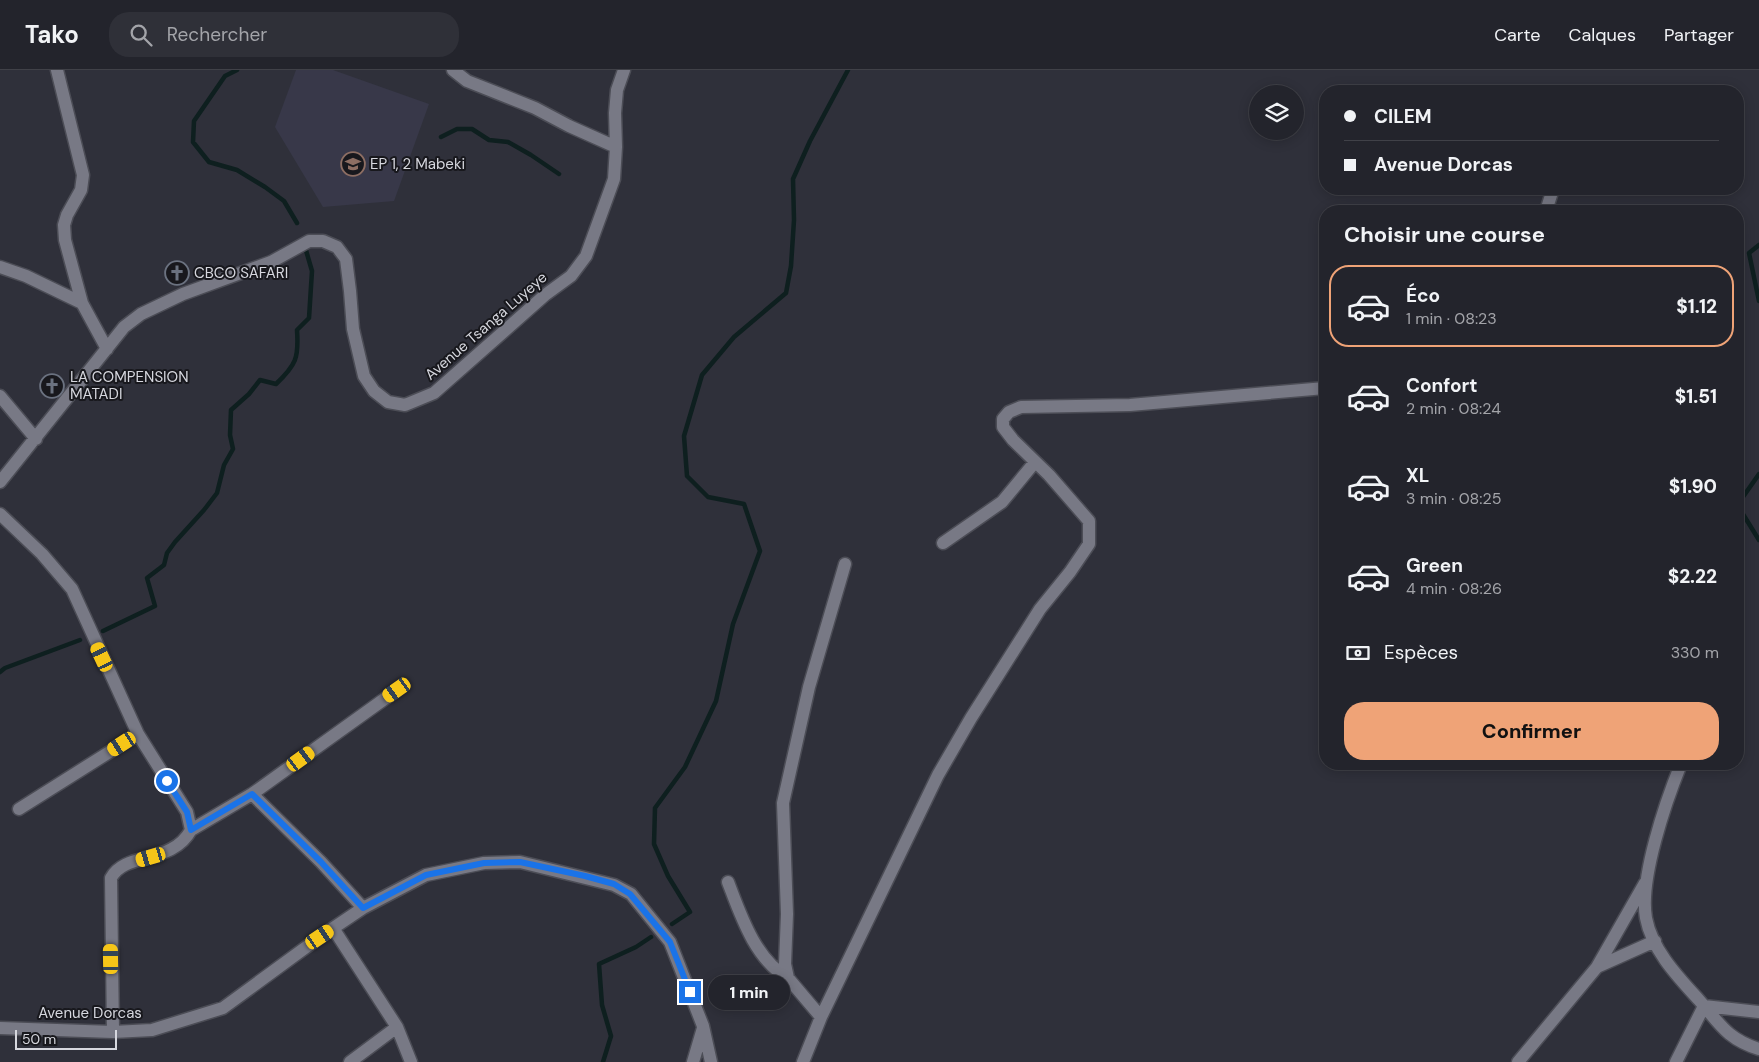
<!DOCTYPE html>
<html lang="fr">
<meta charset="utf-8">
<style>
:root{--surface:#23242c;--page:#2f3038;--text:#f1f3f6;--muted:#a3a4a9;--line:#404148;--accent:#efa377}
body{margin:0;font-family:"DM Sans",sans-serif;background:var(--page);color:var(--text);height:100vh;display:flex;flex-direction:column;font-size:19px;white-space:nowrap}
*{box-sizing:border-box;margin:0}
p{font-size:16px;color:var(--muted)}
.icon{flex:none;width:28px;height:28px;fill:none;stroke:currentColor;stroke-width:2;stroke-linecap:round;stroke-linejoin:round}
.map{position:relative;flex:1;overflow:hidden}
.details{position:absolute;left:1319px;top:135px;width:425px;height:565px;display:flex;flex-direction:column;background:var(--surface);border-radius:20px;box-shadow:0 2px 12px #0003,0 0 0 1px var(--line)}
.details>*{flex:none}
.hud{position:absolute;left:1319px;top:15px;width:425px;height:110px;border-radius:20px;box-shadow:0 2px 12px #0003,0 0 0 1px var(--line);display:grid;align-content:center;height:110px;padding:0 25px;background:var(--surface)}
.tools{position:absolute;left:1249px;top:15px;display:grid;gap:10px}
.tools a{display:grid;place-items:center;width:55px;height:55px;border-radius:50%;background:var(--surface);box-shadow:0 2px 12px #0003,0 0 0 1px var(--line);font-size:25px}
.scale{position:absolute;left:15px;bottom:12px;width:102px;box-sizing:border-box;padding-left:5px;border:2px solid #d6d7de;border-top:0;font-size:14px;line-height:18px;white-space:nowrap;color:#d6d7de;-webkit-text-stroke:4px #18181d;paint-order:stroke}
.end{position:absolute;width:22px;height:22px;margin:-11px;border:6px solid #1a73e8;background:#fff;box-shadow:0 0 0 2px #fff}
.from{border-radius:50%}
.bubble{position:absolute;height:35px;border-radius:18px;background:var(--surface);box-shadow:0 2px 12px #0003,0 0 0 1px var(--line);font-size:16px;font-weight:800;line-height:35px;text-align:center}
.car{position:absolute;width:15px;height:30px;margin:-15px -8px;border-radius:6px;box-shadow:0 0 4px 1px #0007;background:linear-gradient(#f5c518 24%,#345 0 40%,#f5c518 0 76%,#345 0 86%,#f5c518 0)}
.hud b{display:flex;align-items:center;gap:18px;height:48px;font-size:19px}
.hud b+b{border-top:1px solid var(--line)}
.hud i{width:12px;height:12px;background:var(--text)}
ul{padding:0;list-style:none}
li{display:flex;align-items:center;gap:15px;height:82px;margin:0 10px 8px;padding:0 15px;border:2px solid transparent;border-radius:20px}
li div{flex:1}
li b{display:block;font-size:19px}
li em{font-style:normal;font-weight:800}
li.active{border-color:var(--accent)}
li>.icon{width:45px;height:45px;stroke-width:1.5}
h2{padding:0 25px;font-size:22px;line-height:60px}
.pay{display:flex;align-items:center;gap:12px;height:55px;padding:0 25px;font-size:19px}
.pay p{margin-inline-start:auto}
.action{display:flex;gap:10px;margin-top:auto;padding:10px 25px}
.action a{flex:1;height:58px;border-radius:20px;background:var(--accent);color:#111;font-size:20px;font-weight:800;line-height:58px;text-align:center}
header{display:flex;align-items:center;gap:30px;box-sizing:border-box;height:70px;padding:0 25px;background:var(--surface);border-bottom:1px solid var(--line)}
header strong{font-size:24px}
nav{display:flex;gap:28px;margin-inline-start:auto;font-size:18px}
.search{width:350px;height:45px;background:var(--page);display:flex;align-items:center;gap:12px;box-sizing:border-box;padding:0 18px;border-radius:20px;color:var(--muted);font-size:19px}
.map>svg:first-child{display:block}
</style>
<header>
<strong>Tako</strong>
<div class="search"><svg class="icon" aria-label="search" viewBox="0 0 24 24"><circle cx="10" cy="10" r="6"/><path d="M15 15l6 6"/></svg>Rechercher</div>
<nav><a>Carte</a><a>Calques</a><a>Partager</a></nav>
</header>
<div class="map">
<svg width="1759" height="992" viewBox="0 0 1759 992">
<rect width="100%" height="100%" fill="#2f303a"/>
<path fill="#383849" d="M 296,0 L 333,0 L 429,34 L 394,131 L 323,137 L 275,57 Z"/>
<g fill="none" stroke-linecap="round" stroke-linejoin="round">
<path stroke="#0e1f1f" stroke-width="4.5" d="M 237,0 L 225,6 L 194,51 L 193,72 L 209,92 L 237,100 L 265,117 L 284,131 L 297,153
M 441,67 L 457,59 L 472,59 L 489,70 L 508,72 L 531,85 L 559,104
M 1759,175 L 1749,183 L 1759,231
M 1738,434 L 1759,404
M 1738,436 L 1759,470
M 103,561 L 155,536 L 147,508 L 164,495 L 167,483 L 175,472 L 204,440 L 217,423 L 224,395 L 233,379 L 230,365 L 231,340 L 249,324 L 260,310 L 276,314 C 296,295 299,288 297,260 L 309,248 L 312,201 L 305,177
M 0,602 L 5,598 L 80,570
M 672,854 L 690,842 L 668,806 L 654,774 L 655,738 L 685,697 L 716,631 L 733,554 L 760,481 L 744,434 L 708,427 L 687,406 L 684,366 L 702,305 L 734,267 L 786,223 L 791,196 L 794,150 L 793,109 L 810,71 L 848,0
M 603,992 L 611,966 L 602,935 L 599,894 L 636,877 L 651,867"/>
<g stroke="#4c4d56" stroke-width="15">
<path id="minor" d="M 57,0 L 83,105 L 81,120 L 67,145 L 64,155 L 65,170 L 82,233 L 107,279
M 453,0 L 467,11 L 535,38 L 569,56 L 616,77
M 1546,141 L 1553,119
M 0,197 L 26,206 L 82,233
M 0,326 L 36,369
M 0,412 L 124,257 L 141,244 L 183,224 L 271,192 L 309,171 L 323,171 L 337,177 L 346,189 L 350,221 L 353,259 L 364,306 L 374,321 L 388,332 L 405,335 L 434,323 L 545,225 L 571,206 L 586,186 L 614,109 L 616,77 L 615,43 L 617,20 L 624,0
M 0,444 L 42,484 L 72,519 L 138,664 L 187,742 L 191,760
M 943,473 L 1002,432 L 1035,392
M 1681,694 C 1666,731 1639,809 1646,848 C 1652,880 1678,907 1699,930 C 1720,954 1727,969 1759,979
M 252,724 L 397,620
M 19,739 L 138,664
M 191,760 L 252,724 L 321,792 L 363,838
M 728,812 C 741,846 755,889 788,908
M 333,858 L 397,957 L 411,992
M 1597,897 L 1655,871
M 821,947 L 788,908 L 785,894 L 787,844 L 783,733 L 809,617 L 845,494
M 0,958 L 113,962 L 152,960 L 223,938 L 320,867 L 363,838 L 426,805 L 484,793 L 520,792 L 614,815 L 631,824 L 670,872 L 703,956 L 711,992
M 113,962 L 111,808 C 125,781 172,795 191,760
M 350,992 L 397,957
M 693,992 L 703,958
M 803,992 L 821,947 L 938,705 L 971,648 L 1040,539 L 1070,502 L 1089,474 L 1089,451 L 1049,405 L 1013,370 L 1003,357 L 1003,349 L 1009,342 L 1021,337 L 1130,335 L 1325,318
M 1518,992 L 1597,897 L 1645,813
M 1676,992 L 1704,936 L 1759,942"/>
</g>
<use href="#minor" stroke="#787985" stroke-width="12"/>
</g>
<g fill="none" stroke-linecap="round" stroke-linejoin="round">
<path stroke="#1a73e8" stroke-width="6" d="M 167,711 L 187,742 L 191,760 L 252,724 L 321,792 L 363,838 L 426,805 L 484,793 L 520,792 L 585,806 L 614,814 L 630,824 L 670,872 L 690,922"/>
</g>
<defs>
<g id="school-ring" transform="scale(1.25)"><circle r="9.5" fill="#18181d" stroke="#8d6e63" stroke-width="1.5"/><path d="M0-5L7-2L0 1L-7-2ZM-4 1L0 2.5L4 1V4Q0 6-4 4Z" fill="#8d6e63"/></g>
<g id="church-ring" transform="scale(1.25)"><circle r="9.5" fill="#18181d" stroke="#6b7280" stroke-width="1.5"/><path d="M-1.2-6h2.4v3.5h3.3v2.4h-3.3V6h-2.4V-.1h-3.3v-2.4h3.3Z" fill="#6b7280"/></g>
</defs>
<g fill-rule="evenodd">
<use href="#school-ring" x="353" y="94"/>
<use href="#church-ring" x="177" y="203"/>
<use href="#church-ring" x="52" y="316"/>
</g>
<g text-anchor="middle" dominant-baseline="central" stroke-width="4" stroke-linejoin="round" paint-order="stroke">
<g font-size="15" fill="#d6d7de" stroke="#18181d" text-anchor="start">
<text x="370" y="94">EP 1, 2 Mabeki</text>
<text x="194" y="203">CBCO SAFARI</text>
<text x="70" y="307">LA COMPENSION<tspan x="70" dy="17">MATADI</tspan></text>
</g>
<g font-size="15" fill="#d6d7de" stroke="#18181d">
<text transform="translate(486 256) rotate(-41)">Avenue Tsanga Luyeye</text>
<text x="90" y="943">Avenue Dorcas</text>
</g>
</g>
</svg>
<div class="tools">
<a><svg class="icon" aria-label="layers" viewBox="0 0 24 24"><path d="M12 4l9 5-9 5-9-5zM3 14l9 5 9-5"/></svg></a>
</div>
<div class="scale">50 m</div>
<i class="end from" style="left:167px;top:711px"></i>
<i class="end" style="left:690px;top:922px"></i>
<div class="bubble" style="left:708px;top:905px;width:82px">1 min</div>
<i class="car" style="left:102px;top:587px;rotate:335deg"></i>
<i class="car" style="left:397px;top:620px;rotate:235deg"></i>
<i class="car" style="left:122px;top:674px;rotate:237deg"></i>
<i class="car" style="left:301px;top:689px;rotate:54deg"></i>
<i class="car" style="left:151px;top:787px;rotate:254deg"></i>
<i class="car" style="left:320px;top:867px;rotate:56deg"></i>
<i class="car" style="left:111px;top:889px;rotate:359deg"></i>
<div class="hud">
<b><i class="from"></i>CILEM</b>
<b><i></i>Avenue Dorcas</b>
</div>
<section class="details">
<h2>Choisir une course</h2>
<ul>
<li class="active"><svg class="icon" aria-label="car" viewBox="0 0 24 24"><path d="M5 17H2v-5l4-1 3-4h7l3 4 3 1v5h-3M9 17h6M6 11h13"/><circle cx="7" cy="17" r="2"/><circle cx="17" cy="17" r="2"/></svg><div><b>Éco</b><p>1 min · 08:23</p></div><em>$1.12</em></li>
<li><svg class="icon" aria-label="car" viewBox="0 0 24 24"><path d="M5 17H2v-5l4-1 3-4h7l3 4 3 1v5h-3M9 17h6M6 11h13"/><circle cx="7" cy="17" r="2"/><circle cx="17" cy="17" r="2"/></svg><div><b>Confort</b><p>2 min · 08:24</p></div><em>$1.51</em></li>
<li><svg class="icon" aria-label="car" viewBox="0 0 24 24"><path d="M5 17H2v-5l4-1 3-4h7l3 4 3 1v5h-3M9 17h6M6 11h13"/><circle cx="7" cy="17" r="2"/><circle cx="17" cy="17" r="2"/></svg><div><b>XL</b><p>3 min · 08:25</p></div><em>$1.90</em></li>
<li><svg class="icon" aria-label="car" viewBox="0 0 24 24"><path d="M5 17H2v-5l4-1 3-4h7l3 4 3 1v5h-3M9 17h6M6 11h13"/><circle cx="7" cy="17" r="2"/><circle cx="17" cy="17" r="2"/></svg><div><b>Green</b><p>4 min · 08:26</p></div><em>$2.22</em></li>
</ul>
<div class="pay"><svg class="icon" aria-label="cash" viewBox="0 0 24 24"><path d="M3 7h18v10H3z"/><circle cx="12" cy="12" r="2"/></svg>Espèces<p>330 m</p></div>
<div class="action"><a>Confirmer</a></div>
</section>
</div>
